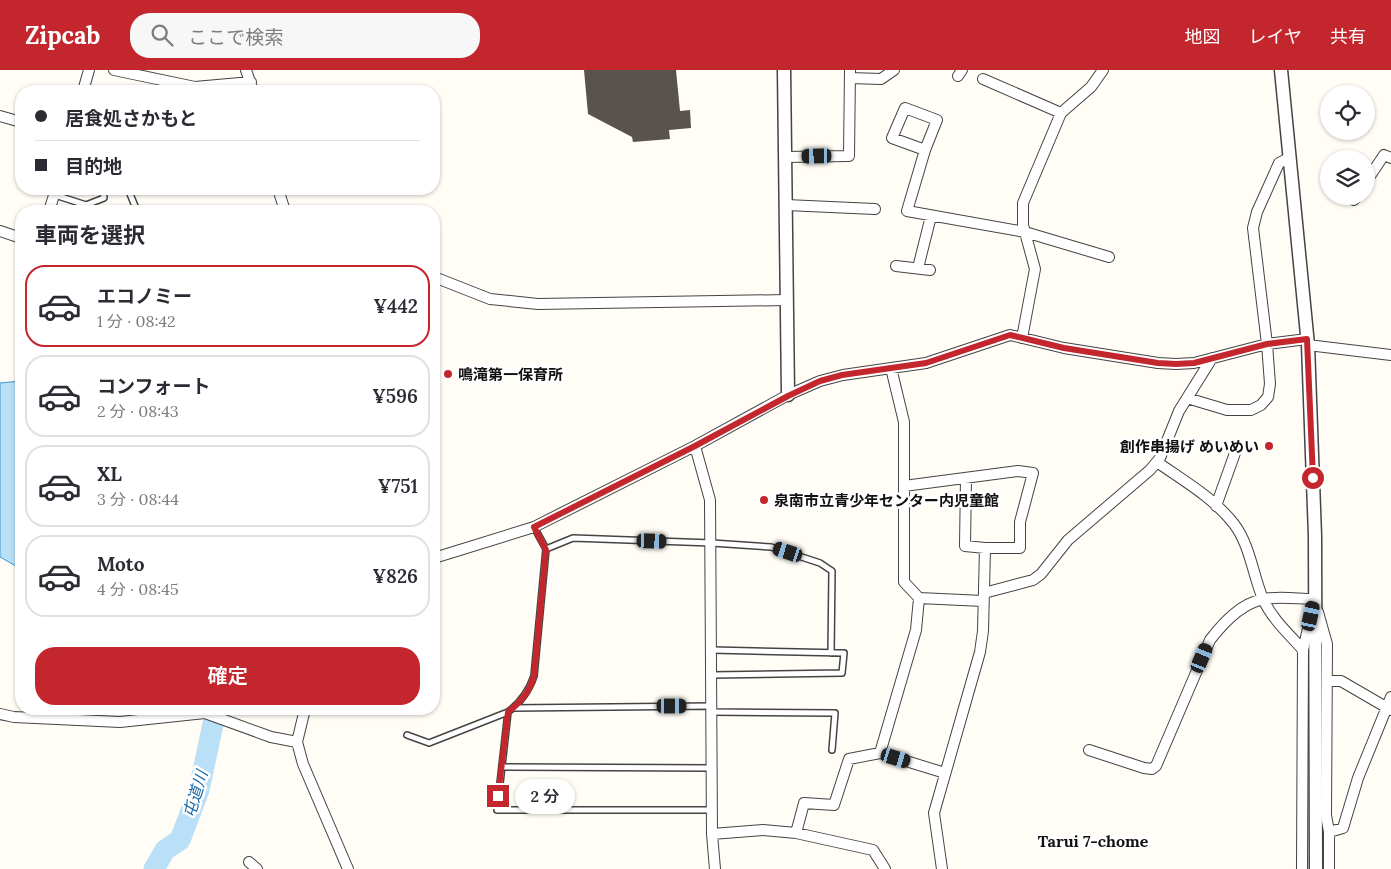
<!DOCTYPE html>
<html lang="ja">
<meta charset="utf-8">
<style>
:root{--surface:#fff;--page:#f7f7f7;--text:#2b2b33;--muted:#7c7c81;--line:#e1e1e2;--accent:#c4262e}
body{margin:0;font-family:Lora,"Noto Sans JP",serif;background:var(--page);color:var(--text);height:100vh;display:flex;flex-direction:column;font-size:19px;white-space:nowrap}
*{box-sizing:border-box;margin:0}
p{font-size:16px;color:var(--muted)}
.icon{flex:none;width:28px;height:28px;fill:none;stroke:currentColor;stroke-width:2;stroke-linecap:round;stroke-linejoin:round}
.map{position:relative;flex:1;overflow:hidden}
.side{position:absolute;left:15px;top:135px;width:425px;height:510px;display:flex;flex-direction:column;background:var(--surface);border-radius:20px;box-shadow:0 1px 4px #0004}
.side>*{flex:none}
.banner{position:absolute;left:15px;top:15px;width:425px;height:110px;border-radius:20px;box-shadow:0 1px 4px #0004;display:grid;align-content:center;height:110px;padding:0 20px;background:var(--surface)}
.fabs{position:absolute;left:1320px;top:15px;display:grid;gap:10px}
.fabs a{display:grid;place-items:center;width:55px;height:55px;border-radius:50%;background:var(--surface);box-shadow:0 1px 4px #0004;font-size:25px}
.end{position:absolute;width:22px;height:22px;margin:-11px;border:6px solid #c4262e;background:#fff;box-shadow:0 0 0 2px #fff}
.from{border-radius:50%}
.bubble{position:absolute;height:35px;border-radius:18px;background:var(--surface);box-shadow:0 1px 4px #0004;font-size:16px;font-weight:600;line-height:35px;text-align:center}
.car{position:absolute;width:15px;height:30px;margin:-15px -8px;border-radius:6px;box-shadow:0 0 4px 1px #0007;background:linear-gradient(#222 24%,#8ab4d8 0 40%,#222 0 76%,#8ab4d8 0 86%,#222 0)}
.banner b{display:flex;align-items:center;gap:18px;height:48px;font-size:19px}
.banner b+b{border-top:1px solid var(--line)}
.banner i{width:12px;height:12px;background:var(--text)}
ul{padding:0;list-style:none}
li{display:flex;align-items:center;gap:15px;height:82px;margin:0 10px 8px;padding:0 10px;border:2px solid var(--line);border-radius:20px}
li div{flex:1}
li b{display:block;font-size:19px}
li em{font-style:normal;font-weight:600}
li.active{border-color:var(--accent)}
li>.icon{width:45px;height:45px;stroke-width:1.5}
h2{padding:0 20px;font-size:22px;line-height:60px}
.cta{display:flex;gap:10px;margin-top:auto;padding:10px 20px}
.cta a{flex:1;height:58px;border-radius:20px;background:var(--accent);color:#fff;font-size:20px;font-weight:600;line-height:58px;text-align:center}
header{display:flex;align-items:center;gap:30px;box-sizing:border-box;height:70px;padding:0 25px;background:var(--accent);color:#fff}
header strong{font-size:24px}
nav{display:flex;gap:28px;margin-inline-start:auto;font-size:18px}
.search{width:350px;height:45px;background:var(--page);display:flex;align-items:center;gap:12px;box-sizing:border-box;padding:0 18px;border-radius:20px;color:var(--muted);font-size:19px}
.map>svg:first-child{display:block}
</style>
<header>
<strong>Zipcab</strong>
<div class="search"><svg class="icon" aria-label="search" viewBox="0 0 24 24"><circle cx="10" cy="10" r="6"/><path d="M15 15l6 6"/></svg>ここで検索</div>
<nav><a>地図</a><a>レイヤ</a><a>共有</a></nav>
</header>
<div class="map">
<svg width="1391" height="799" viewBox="0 0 1391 799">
<rect width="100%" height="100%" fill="#fffdf5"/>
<path fill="#b9e0f7" stroke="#3f96cf" d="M 21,311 L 21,499 L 0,487 L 0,313 Z"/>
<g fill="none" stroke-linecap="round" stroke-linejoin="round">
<path stroke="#b9e0f7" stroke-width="21" d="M 154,799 L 165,780 L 180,770 L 199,720 L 213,654 L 220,639"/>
</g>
<path fill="#5a524d" d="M 584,0 L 676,0 L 680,41 L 690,40 L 691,58 L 669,60 L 670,69 L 633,72 L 632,67 L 588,44 Z"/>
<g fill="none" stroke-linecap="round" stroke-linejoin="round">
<g stroke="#444" stroke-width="8">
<path id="service" d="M 128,119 L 137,141
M 55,125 L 86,135 L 104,128 L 103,119
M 546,479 L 573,468 L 712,473 L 771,477 L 820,493 L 832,501 L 831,583
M 712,580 L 844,583 L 842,603 L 712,605
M 513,638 L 711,636
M 508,642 L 497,740 L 711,740
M 711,642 L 835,643 L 832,680
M 407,665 L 429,673 L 508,642 C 520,633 529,621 534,606 L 546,479 L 534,457
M 502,697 L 711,698"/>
</g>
<g stroke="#444" stroke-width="12">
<path id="minor" d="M 114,0 L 195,17 L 251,12
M 246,0 L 253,21
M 958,6 L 962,0
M 850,8 L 881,9 L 894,0
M 983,9 L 1061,43
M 83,21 L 89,0
M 0,46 L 21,52
M 925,80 L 892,68 L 905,38 L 937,50 L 925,80 L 907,141 L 1025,162 L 1109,187
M 785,87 L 849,86 L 850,0
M 1366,112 L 1384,85 L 1391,88
M 278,119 L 285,141
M 1354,130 L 1357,126
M 786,135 L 875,139
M 49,141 L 56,119
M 0,161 L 21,168
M 896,196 L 930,200
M 918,198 L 931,146
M 434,207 L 490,229 L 538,234 L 787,230
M 1022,268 L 1035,199 L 1023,155 L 1023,133 L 1061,43 L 1091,17 L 1103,0
M 1308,275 L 1391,285
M 891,298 L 904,352 L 904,512 L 919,528 L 983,531
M 1187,328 L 1227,340 L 1251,340 L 1261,335 L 1268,327 L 1270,314 L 1267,274 L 1253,158 L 1257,142 L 1279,93 L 1289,88
M 695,376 L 710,430 L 712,764 L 715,799
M 1157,392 C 1184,411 1214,428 1234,454 C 1250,475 1253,505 1263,529 C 1272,549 1289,564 1303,580
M 904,416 L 1018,401 L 1033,403 L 1020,452 L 1020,478 L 985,478 L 965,476 L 966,408
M 1216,436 L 1235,383
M 434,488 L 534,457 L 695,376 L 788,325 L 820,311 L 843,305 L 926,293 L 1010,265 L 1064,278 L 1158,293 L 1176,294 L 1194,293 L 1267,274 L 1307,269
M 984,523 L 1033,510 L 1041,504 L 1068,470 L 1150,400 L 1160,388 L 1179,341 L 1212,288
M 1318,542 L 1327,574 L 1326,745 L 1329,762 L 1329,799
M 1327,611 L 1341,611 L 1391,640
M 305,639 L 297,672 L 303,694 L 348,799
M 0,644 L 14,647 L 120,652 L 205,643 L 271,667 L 297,672
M 1089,680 L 1144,698 L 1152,699 L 1156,696 L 1210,570 C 1223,553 1241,533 1264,529 C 1278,526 1299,529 1314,529
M 880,683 L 916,560 L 919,528
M 1329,762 L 1343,758 L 1358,708 L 1391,627
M 796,763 L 804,733 L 834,735 L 849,689 L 880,683 L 945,703
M 712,764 L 763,760 L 796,763 L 873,780 L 885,799
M 249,792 L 257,799
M 942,799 L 934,743 L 980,582 L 983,561 L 985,478
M 1302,799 L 1303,580 L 1312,541"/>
</g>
<g stroke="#444" stroke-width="15">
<path id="tertiary" d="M 784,0 L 788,325
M 1281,0 L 1308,275 L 1315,466 L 1316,799"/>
</g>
<use href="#service" stroke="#fff" stroke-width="5"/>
<use href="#minor" stroke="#fff" stroke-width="10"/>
<use href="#tertiary" stroke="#fff" stroke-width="12"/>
</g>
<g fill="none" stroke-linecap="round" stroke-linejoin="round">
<path stroke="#c4262e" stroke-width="6" d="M 498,726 L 508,642 C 520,633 530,621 534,606 L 546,480 L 534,457 L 695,376 L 788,326 L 820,311 L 842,305 L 926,293 L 1010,265 L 1064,278 L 1158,293 L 1176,294 L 1194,293 L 1267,274 L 1307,269 L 1313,408"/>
</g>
<g fill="#c4262e" stroke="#fff" stroke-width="2">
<circle cx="448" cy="304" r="5"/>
<circle cx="1269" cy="376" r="5"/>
<circle cx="764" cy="430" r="5"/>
</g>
<g text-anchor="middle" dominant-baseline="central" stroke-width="5" stroke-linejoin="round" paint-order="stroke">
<g font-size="15" font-weight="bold" fill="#111" stroke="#fff" text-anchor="start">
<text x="458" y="304">鳴滝第一保育所</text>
<text x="1259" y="376" text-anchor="end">創作串揚げ めいめい</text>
<text x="774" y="430">泉南市立青少年センター内児童館</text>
</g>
<g font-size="16" font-style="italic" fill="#1768a6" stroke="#fff">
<text transform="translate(195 724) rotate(-73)">屯道川</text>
</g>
<g font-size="16" font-weight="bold" fill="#111" stroke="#fff">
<text x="1093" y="771">Tarui 7-chome</text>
</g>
</g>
</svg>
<div class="fabs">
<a><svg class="icon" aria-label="locate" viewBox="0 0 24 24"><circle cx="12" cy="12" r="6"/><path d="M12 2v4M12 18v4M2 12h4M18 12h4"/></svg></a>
<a><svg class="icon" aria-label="layers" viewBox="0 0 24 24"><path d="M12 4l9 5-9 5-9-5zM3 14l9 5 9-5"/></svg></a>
</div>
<i class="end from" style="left:1313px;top:408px"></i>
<i class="end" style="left:498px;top:726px"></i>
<div class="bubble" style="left:515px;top:709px;width:60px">2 分</div>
<i class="car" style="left:817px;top:86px;rotate:269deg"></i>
<i class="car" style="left:652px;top:471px;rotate:92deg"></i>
<i class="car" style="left:788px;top:482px;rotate:288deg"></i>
<i class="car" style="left:1311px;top:546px;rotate:12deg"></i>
<i class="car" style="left:1202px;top:588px;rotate:23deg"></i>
<i class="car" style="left:672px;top:636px;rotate:90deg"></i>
<i class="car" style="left:896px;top:688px;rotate:107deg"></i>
<div class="banner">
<b><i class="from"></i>居食処さかもと</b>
<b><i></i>目的地</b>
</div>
<section class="side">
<h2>車両を選択</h2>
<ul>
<li class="active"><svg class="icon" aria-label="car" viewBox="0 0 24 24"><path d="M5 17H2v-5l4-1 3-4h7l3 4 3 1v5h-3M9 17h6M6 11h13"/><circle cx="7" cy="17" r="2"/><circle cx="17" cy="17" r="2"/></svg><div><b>エコノミー</b><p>1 分 · 08:42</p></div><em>¥442</em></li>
<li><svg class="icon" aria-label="car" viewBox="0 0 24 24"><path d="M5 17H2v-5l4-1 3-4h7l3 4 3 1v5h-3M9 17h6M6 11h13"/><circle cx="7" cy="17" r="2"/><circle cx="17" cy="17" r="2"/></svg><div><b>コンフォート</b><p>2 分 · 08:43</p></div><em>¥596</em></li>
<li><svg class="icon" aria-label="car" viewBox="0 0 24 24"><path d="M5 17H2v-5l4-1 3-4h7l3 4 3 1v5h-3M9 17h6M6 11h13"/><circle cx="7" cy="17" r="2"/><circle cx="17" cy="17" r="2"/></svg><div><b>XL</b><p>3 分 · 08:44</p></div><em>¥751</em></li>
<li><svg class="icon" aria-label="car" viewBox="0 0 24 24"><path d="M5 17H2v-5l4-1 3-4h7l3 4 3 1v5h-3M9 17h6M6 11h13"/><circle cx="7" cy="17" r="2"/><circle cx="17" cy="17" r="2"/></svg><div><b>Moto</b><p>4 分 · 08:45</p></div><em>¥826</em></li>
</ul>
<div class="cta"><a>確定</a></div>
</section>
</div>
